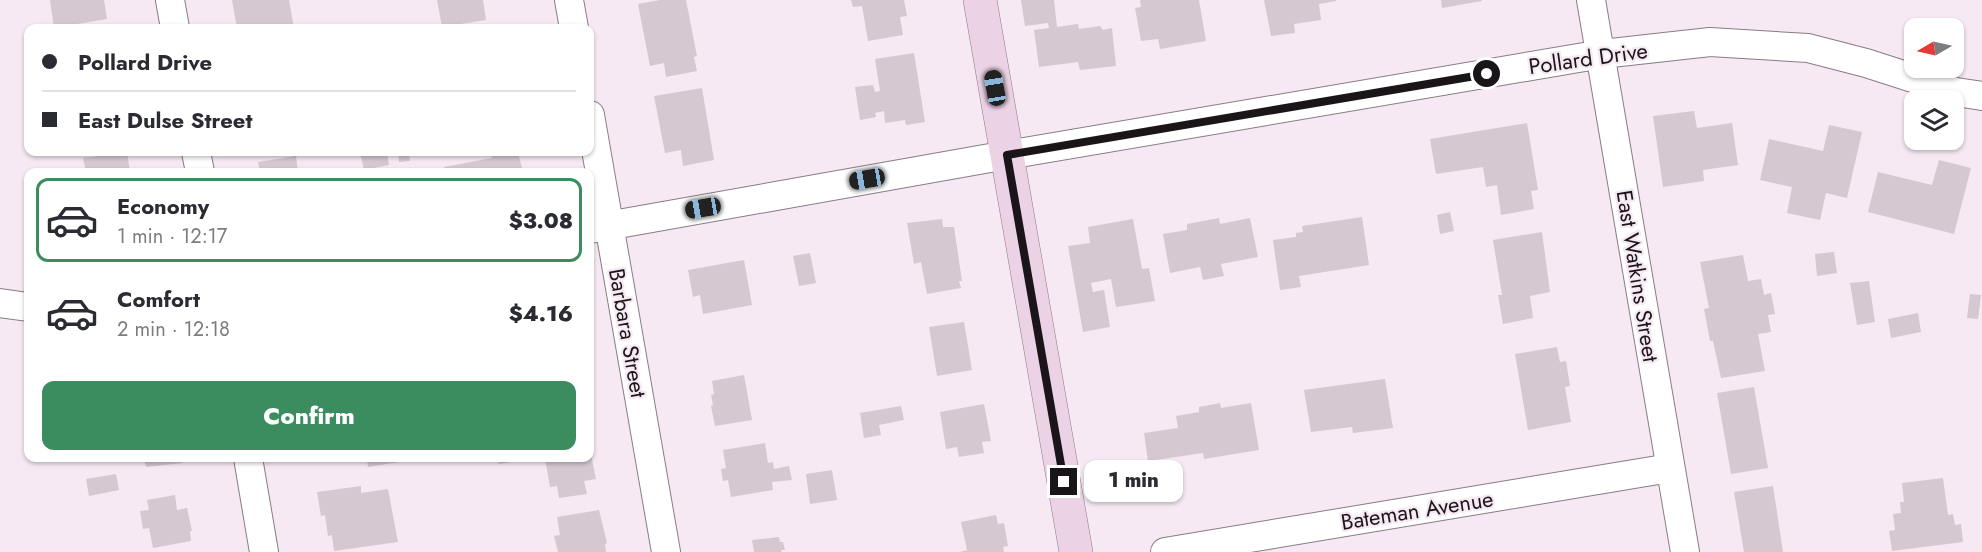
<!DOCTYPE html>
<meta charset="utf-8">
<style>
:root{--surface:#fff;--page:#f2f2f3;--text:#2b2b33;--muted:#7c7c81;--line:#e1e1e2;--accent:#3b8d5f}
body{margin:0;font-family:Jost,sans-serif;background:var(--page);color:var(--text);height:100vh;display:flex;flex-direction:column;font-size:22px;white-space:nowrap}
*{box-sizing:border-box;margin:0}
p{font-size:20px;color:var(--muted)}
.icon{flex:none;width:33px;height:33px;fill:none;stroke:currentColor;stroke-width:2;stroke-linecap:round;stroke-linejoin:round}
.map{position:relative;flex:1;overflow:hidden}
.panel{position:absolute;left:24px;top:168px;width:570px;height:294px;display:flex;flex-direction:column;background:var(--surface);border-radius:12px;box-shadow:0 2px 4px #0004}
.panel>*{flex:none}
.hud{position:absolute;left:24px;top:24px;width:570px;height:132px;border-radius:12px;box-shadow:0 2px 4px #0004;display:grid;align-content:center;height:132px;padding:0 18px;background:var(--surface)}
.needle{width:39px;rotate:261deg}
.buttons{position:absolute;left:1904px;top:18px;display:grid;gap:12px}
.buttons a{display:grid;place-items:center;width:60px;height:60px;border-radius:12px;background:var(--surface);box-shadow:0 2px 4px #0004;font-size:30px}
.end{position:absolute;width:27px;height:27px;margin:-14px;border:8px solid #1a1518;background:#fff;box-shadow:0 0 0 3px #fff}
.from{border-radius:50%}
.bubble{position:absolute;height:42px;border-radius:12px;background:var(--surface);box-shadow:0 2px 4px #0004;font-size:20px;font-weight:800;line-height:42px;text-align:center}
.car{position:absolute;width:18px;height:36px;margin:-18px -9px;border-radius:8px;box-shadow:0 0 4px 2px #0007;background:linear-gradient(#222 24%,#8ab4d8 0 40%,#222 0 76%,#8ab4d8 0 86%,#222 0)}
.hud b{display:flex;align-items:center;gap:21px;height:57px;font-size:22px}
.hud b+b{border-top:2px solid var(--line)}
.hud i{width:15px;height:15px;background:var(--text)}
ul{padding:10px 0 0;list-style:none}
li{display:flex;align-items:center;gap:18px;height:84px;margin:0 12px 9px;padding:0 6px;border:3px solid transparent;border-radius:12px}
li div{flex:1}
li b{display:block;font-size:22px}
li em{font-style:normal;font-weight:800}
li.selected{border-color:var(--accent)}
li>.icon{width:54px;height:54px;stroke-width:1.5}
.action{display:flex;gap:12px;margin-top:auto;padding:12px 18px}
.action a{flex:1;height:69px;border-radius:12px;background:var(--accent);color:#fff;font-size:24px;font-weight:800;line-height:69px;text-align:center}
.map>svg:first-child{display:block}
</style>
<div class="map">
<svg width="1982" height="552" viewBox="0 0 1982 552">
<rect width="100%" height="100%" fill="#f6e9f3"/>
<path fill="#d5c8d1" d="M 50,0 L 104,0 L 107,19 L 54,28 Z
M 232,0 L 289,0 L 294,28 L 237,28 Z
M 437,0 L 483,0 L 486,20 L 442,27 Z
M 660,0 L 686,0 L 697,56 L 694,57 L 697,71 L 666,77 L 664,63 L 650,66 L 638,4 Z
M 851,0 L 904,0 L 907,16 L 900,17 L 903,35 L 868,41 L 862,6 L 853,7 Z
M 1021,0 L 1054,0 L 1057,27 L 1078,24 L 1079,29 L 1100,26 L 1103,30 L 1112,28 L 1116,66 L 1080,70 L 1078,62 L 1039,67 L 1034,30 L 1049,28 L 1048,23 L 1025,26 Z
M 1140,0 L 1199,0 L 1206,41 L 1160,49 L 1158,39 L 1141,41 L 1135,8 L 1141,7 Z
M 1264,0 L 1336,0 L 1336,1 L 1319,4 L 1321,20 L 1294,24 L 1295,33 L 1271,36 Z
M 1441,0 L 1482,0 L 1482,1 L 1442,8 Z
M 914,53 L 925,122 L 906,125 L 905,120 L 885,123 L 884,111 L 875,113 L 876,117 L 860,120 L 855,87 L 873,85 L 875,92 L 880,91 L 875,59 Z
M 702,88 L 714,160 L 683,166 L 681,150 L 665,153 L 654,96 Z
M 1694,111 L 1697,128 L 1732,123 L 1738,165 L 1703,170 L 1704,181 L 1663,187 L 1653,116 Z
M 1527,123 L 1538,190 L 1531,191 L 1534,209 L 1501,215 L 1497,185 L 1486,187 L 1483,167 L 1436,174 L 1430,139 Z
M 1829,125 L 1862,132 L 1847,198 L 1826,193 L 1820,220 L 1787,213 L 1792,187 L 1760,180 L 1769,139 L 1823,151 Z
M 127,152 L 130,172 L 86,172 L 83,158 Z
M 360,152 L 387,152 L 389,165 L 364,170 Z
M 398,152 L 409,152 L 410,161 L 399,162 Z
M 490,152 L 498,152 L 499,155 L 518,152 L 523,172 L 445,172 L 444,167 L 492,158 Z
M 296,156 L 298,172 L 260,172 L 258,162 Z
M 1939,160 L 1971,168 L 1954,234 L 1868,212 L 1878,172 L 1932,185 Z
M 1450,212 L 1454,231 L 1440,234 L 1437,215 Z
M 1362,217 L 1369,265 L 1299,276 L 1301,287 L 1280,290 L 1273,240 L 1296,237 L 1296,233 L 1303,232 L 1302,226 Z
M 1219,218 L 1220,224 L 1250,218 L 1258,257 L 1221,264 L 1224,276 L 1203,280 L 1200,267 L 1170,273 L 1163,234 L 1187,230 L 1187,224 Z
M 942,219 L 943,227 L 954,227 L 962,281 L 959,281 L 961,288 L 927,294 L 921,262 L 914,264 L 907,223 Z
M 1133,219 L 1142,269 L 1149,268 L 1155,301 L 1116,307 L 1111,279 L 1091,283 L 1093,292 L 1104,290 L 1110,327 L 1083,332 L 1068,246 L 1090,243 L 1088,227 Z
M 1542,232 L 1550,292 L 1530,296 L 1533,318 L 1503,324 L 1498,295 L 1502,295 L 1493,240 Z
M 1834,252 L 1837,273 L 1817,276 L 1815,254 Z
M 810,253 L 816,283 L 799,286 L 793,256 Z
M 1743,255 L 1748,281 L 1761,279 L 1764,295 L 1771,293 L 1775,314 L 1768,315 L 1771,332 L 1758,334 L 1765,371 L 1721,378 L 1713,341 L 1710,341 L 1704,309 L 1709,308 L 1700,262 Z
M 744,260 L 752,305 L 703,314 L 700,295 L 693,297 L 688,270 Z
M 1869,281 L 1875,322 L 1857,325 L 1850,283 Z
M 1970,294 L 1981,295 L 1978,319 L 1967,318 Z
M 1918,313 L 1921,332 L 1891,338 L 1888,319 Z
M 964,322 L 972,370 L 937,376 L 929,327 Z
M 1557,347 L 1560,362 L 1566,361 L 1570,386 L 1565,387 L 1571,422 L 1528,430 L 1515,354 Z
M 744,375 L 752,420 L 715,426 L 711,406 L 713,405 L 711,395 L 714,394 L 712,381 Z
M 1385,379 L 1393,428 L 1353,433 L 1352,427 L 1311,432 L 1304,390 Z
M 1754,387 L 1768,468 L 1731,474 L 1717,393 Z
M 1220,403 L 1221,408 L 1251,403 L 1259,450 L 1204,459 L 1203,453 L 1148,461 L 1144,433 L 1178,428 L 1176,416 L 1199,412 L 1199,407 Z
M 984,404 L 991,441 L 982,442 L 984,453 L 959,457 L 957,447 L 946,449 L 940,412 Z
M 901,406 L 904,420 L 879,425 L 881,435 L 864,438 L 860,413 Z
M 765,443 L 768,463 L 773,462 L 774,469 L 789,466 L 792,480 L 772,482 L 773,490 L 731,497 L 728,480 L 723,481 L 721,469 L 726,468 L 723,450 Z
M 590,450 L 596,479 L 584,481 L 587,494 L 559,498 L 557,486 L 550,487 L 545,458 L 590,458 Z
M 144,458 L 181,458 L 182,463 L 146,467 Z
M 313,458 L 334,458 L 335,459 L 314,462 Z
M 367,458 L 410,458 L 411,460 L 368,467 Z
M 498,458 L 525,458 L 525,460 L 499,464 Z
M 832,470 L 837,500 L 810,504 L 806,474 Z
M 116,474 L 119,490 L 89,496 L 86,479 Z
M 1943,478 L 1948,515 L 1953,514 L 1955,525 L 1961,524 L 1963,542 L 1892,551 L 1889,531 L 1895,530 L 1893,514 L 1901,513 L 1900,502 L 1904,502 L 1902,483 Z
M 361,486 L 361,493 L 388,489 L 398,542 L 334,551 L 332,535 L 328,536 L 325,515 L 321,516 L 317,492 Z
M 1773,486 L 1783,552 L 1744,552 L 1734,492 Z
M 175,495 L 177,510 L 187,508 L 192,531 L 190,531 L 191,541 L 153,548 L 149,528 L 143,529 L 140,511 L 149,510 L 147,500 Z
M 599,510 L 607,543 L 605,544 L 606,552 L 558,552 L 554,536 L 560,535 L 557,517 Z
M 996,515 L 998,524 L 1004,523 L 1008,546 L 1003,547 L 1004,552 L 960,552 L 967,550 L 961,522 Z
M 779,537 L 780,542 L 783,542 L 785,550 L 781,550 L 782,552 L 754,552 L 752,540 Z"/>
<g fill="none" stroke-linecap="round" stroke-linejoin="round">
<g stroke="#887c84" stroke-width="30">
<path id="street" d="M 170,0 L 175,28
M 569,0 L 574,28
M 1591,0 L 1685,552
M 590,115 L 666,552
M 196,152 L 200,172
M 590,229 L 1007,155 L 1602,54 L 1710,42 L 1808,48 L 1866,63 L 1956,92 L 1982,96
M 0,303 L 28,307
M 248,458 L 264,552
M 1165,552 L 1670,468"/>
</g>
<g stroke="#887c84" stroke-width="34">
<path id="secondary" d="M 980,0 L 1076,552"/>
</g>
<use href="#street" stroke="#fff" stroke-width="28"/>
<use href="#secondary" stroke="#ebd2e5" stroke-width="33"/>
</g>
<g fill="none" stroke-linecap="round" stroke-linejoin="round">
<path stroke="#1a1518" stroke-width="8" d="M 1064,482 L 1007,155 L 1487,74"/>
</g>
<g text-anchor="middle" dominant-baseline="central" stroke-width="4.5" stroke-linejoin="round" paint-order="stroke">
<g font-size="22" fill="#1a1518" stroke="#f6e9f3">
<text transform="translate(1588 58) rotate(-8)">Pollard Drive</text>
<text transform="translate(1638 276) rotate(81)">East Watkins Street</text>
<text transform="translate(628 333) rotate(80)">Barbara Street</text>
<text transform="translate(1417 510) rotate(-9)">Bateman Avenue</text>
</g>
</g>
</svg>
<div class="buttons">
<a><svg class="needle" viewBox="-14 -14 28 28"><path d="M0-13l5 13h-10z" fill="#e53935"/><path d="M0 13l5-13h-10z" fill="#7c7c81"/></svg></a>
<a><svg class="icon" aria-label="layers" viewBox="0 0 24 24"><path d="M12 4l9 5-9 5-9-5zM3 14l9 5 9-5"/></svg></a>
</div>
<i class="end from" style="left:1487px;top:74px"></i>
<i class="end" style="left:1064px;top:482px"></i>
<div class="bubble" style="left:1084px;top:460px;width:99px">1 min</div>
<i class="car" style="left:995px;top:88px;rotate:350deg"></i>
<i class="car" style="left:867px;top:179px;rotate:260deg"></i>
<i class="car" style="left:703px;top:208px;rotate:260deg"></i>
<div class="hud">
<b><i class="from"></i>Pollard Drive</b>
<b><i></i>East Dulse Street</b>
</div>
<section class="panel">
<ul>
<li class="selected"><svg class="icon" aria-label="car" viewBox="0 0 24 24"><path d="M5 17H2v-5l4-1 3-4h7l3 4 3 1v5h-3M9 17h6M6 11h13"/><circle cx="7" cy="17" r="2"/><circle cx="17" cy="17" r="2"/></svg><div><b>Economy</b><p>1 min · 12:17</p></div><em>$3.08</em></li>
<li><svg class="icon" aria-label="car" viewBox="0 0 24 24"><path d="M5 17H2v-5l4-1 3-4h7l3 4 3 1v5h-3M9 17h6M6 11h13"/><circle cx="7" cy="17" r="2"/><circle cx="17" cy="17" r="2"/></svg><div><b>Comfort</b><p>2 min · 12:18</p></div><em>$4.16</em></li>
</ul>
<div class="action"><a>Confirm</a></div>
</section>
</div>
